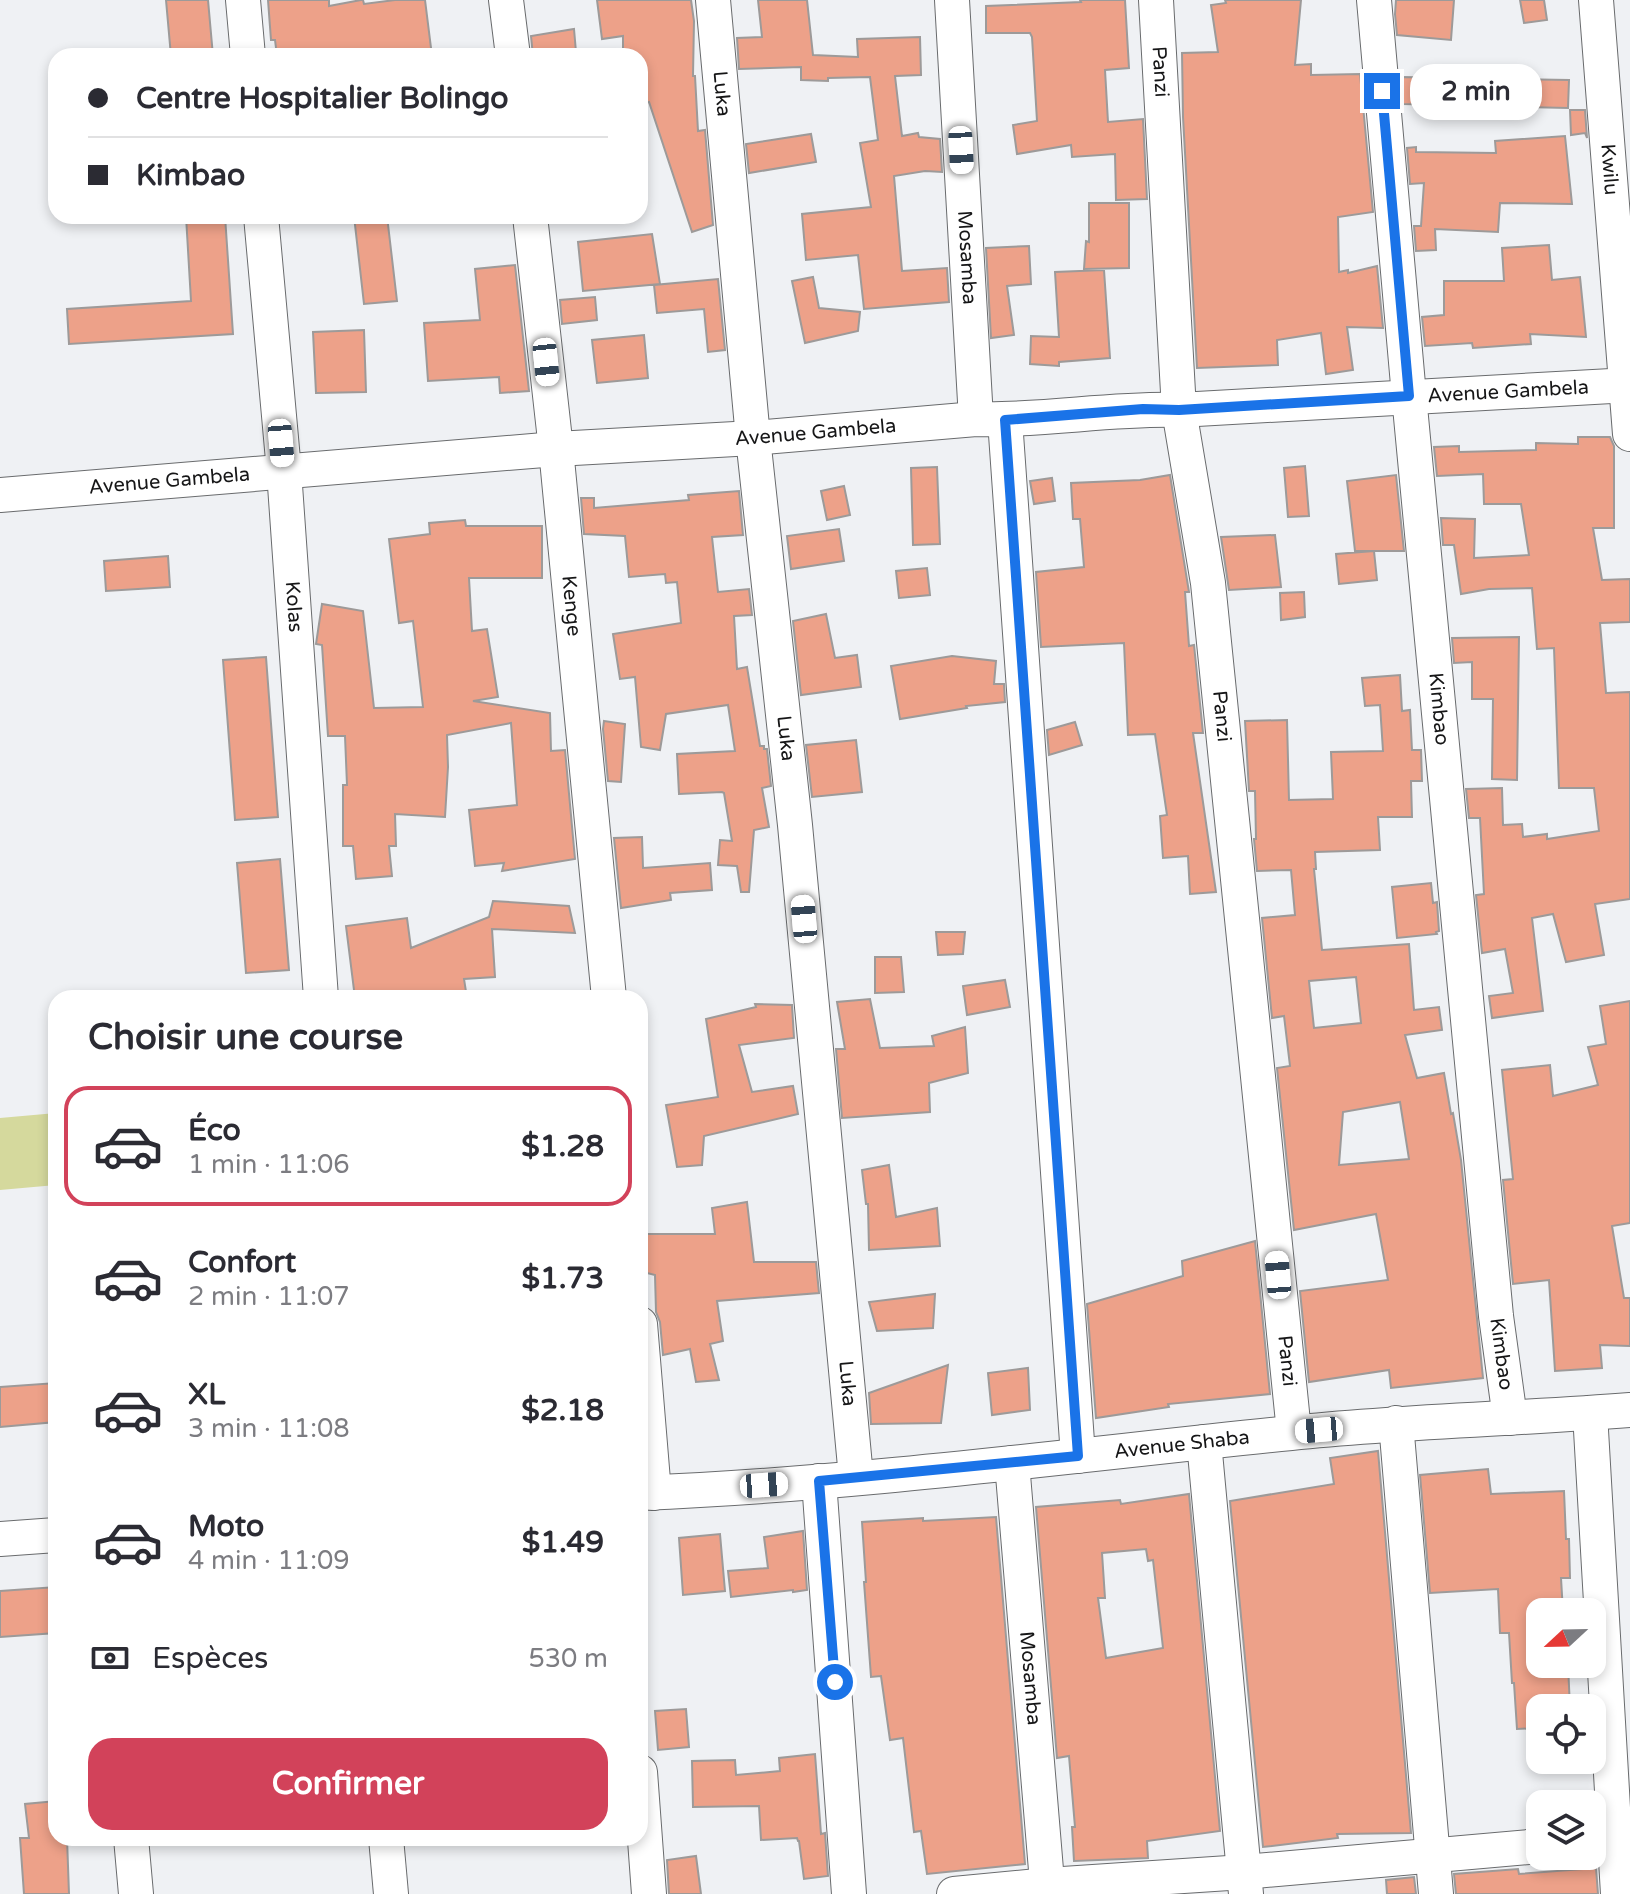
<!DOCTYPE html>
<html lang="fr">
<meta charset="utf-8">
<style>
:root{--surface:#fff;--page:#f7f7f7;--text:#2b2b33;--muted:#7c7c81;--line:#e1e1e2;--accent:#d2425a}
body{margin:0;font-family:"Varela Round",sans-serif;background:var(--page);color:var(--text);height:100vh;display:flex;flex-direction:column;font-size:30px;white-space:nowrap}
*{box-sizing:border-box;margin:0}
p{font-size:26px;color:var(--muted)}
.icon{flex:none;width:44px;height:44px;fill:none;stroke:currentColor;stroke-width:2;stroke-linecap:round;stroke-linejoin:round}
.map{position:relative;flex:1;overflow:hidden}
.sheet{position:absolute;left:48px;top:990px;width:600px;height:856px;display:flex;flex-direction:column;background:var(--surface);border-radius:24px;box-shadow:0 4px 12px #0003}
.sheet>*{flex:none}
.hud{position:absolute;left:48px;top:48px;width:600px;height:176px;border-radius:24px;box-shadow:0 4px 12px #0003;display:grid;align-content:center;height:176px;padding:0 40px;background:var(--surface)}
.needle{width:52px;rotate:248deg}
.buttons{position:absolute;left:1526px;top:1598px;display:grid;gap:16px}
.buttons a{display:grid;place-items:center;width:80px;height:80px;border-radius:16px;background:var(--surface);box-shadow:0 4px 12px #0003;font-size:40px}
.end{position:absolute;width:36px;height:36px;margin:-18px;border:10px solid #1a73e8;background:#fff;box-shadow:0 0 0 4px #fff}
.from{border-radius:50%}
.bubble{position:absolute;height:56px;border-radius:24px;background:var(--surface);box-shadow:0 4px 12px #0003;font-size:26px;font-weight:800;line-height:56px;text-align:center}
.car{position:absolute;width:24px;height:48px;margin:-24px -12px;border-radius:10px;box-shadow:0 0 6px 2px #0007;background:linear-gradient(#fff 24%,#345 0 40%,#fff 0 76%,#345 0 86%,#fff 0)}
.hud b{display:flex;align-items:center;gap:28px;height:76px;font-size:30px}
.hud b+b{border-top:2px solid var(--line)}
.hud i{width:20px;height:20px;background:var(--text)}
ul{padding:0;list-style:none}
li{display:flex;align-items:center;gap:24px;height:120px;margin:0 16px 12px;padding:0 24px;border:4px solid transparent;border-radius:24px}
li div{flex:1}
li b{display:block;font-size:30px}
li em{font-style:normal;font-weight:800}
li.on{border-color:var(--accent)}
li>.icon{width:72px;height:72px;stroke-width:1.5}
h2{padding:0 40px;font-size:36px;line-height:96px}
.pay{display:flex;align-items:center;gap:20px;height:88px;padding:0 40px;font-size:30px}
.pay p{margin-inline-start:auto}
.button{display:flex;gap:16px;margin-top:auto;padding:16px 40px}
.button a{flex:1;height:92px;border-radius:24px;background:var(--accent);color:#fff;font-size:32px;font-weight:800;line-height:92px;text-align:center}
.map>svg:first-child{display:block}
</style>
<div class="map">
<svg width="1630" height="1894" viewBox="0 0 1630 1894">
<rect width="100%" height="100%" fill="#eff1f4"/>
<path fill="#d5d99d" d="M 56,1113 L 56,1185 L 0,1190 L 0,1118 Z"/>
<path fill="#eda189" stroke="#9d9a99" stroke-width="2" fill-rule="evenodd" d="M 166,0 L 208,0 L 213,56 L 171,56 Z
M 268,0 L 329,0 L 329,6 L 361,0 L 363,0 L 364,4 L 395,0 L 425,0 L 432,56 L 277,56 L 275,40 L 271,40 Z
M 597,0 L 691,0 L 694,21 L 693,76 L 695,76 L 698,131 L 705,130 L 713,225 L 692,232 L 649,102 L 640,104 L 640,56 L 623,56 L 623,36 L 602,39 Z
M 758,0 L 807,0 L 813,55 L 858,57 L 857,39 L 920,37 L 921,75 L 895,76 L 902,136 L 918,133 L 919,137 L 940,139 L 942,172 L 925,171 L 894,176 L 902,271 L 947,268 L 949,302 L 864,309 L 858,255 L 806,260 L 802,214 L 871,207 L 860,143 L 878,140 L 870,77 L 828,78 L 828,81 L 801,80 L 801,67 L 739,69 L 737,38 L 762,37 Z
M 1080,0 L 1125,0 L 1129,68 L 1105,70 L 1108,122 L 1143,119 L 1147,199 L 1116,200 L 1115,154 L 1072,157 L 1071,145 L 1017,154 L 1013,125 L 1037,121 L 1032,37 L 1030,33 L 986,33 L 986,6 L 1081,2 Z
M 1225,0 L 1301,0 L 1295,65 L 1311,64 L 1311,75 L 1360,74 L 1373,212 L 1338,217 L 1339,272 L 1348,270 L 1348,273 L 1377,266 L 1383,328 L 1347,327 L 1353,370 L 1326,374 L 1321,333 L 1277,340 L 1278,365 L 1197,368 L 1183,117 L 1182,53 L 1218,52 L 1211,5 L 1226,3 Z
M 1396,0 L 1454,0 L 1451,40 L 1397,35 L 1395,14 Z
M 1520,0 L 1544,0 L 1547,20 L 1524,23 Z
M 574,29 L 576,52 L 533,56 L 531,36 Z
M 1401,77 L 1569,80 L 1568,108 L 1403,104 Z
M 1570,110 L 1585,110 L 1587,138 L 1585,133 L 1571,135 Z
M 811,134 L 816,162 L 749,173 L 746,144 Z
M 1565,136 L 1572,204 L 1500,203 L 1498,232 L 1435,229 L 1436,250 L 1416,251 L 1414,226 L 1421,226 L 1424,183 L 1410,184 L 1407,148 L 1416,147 L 1416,152 L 1496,153 L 1495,141 Z
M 1089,203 L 1129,203 L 1129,268 L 1084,269 L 1086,241 L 1089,242 Z
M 186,216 L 225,216 L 233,334 L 69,344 L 67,309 L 191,301 Z
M 354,216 L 387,216 L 397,301 L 364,304 Z
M 652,234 L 660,284 L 583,291 L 578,242 Z
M 1549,245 L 1552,280 L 1580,277 L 1586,337 L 1530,334 L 1531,344 L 1473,348 L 1472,343 L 1425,346 L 1422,317 L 1444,315 L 1444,281 L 1504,281 L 1502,248 Z
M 1029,246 L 1031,284 L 1007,286 L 1014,335 L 991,338 L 986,248 Z
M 515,265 L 529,391 L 500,393 L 499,377 L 428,381 L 424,323 L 480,320 L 475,269 Z
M 1104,270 L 1110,358 L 1059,362 L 1059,366 L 1030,364 L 1031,336 L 1059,337 L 1055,272 Z
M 813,277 L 819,308 L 860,312 L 858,331 L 805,343 L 792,281 Z
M 718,279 L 725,350 L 708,352 L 704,309 L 657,313 L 654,285 Z
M 595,297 L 597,320 L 562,324 L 560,300 Z
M 364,330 L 366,392 L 316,393 L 313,332 Z
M 644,335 L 648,378 L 597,383 L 592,340 Z
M 1578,437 L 1610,437 L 1614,446 L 1614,528 L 1593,528 L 1602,580 L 1630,579 L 1630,622 L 1600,623 L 1606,693 L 1630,692 L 1630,899 L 1595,904 L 1604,955 L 1566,962 L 1553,914 L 1532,918 L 1543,1011 L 1492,1018 L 1489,996 L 1513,993 L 1505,949 L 1482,953 L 1476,895 L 1484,894 L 1480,818 L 1469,818 L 1466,789 L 1502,788 L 1503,825 L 1522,824 L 1523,837 L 1547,834 L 1547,839 L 1599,831 L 1594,788 L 1559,788 L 1554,648 L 1537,649 L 1532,588 L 1489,589 L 1461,594 L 1454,545 L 1443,545 L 1441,518 L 1475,519 L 1474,558 L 1529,555 L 1521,504 L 1484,504 L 1483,474 L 1437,476 L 1434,447 L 1459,446 L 1459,452 L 1536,450 L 1536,443 L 1578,444 Z
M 1305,466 L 1309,516 L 1288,517 L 1284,468 Z
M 937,467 L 940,544 L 913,545 L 911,468 Z
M 1170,475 L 1188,586 L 1189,592 L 1185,592 L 1189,646 L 1194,645 L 1203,733 L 1193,733 L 1216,892 L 1190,894 L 1188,856 L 1163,858 L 1160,816 L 1167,815 L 1155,734 L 1128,735 L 1124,643 L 1041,647 L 1036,572 L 1084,567 L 1080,519 L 1073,519 L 1071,483 L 1140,480 Z
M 1396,475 L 1404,551 L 1355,551 L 1347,481 Z
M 1052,478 L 1055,501 L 1034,504 L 1030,481 Z
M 844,486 L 850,515 L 827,520 L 821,491 Z
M 739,491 L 743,535 L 712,537 L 718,592 L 749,589 L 752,615 L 734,616 L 737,669 L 747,667 L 760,746 L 764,746 L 764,749 L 767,749 L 771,786 L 762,788 L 769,827 L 754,830 L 749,892 L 741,892 L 737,866 L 718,865 L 720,840 L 732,841 L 724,793 L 722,792 L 679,794 L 677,754 L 735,751 L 728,705 L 666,714 L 660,750 L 641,747 L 635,677 L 620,679 L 613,634 L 681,623 L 677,582 L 666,583 L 665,574 L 629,577 L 625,536 L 584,534 L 581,498 L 594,498 L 594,508 L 689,500 L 688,495 Z
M 465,520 L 466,526 L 542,526 L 542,578 L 469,578 L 472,631 L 487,629 L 498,697 L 473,701 L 550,713 L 551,751 L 565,750 L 575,859 L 502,871 L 504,863 L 475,866 L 469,810 L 517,805 L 511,723 L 447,735 L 448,767 L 445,817 L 395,814 L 396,846 L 389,846 L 392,876 L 356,879 L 353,846 L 343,846 L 343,785 L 347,785 L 345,736 L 328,736 L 322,645 L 316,644 L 322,604 L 363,611 L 374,708 L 423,707 L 413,621 L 399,623 L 389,539 L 430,534 L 429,523 Z
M 839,529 L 844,561 L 791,569 L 787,536 Z
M 1275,535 L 1281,587 L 1229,590 L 1221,537 Z
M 1374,551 L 1377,580 L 1339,584 L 1336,554 Z
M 168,556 L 170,587 L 106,591 L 104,561 Z
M 927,568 L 930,595 L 899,598 L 896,571 Z
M 1304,592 L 1305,617 L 1281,620 L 1280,593 Z
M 826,614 L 835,658 L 857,655 L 861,687 L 801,695 L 793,621 Z
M 1519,637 L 1517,780 L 1492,779 L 1493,699 L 1472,699 L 1472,662 L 1454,663 L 1452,638 Z
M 952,656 L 996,661 L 994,684 L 1004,684 L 1005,702 L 966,706 L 967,708 L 900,719 L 891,666 Z
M 266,657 L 278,817 L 235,820 L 223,660 Z
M 1400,675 L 1402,711 L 1410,710 L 1412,750 L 1421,750 L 1422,781 L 1411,781 L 1412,817 L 1378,817 L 1380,850 L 1315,852 L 1316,869 L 1314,869 L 1322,950 L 1409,944 L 1414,1010 L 1439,1007 L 1442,1030 L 1405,1035 L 1417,1078 L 1444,1073 L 1451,1114 L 1453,1113 L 1461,1160 L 1483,1378 L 1391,1388 L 1389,1370 L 1309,1382 L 1300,1291 L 1388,1280 L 1376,1214 L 1294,1230 L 1277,1068 L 1290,1066 L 1284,1016 L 1272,1018 L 1262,918 L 1295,915 L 1291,870 L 1257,871 L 1254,839 L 1256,839 L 1255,791 L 1249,791 L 1245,721 L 1287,720 L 1289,800 L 1333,799 L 1331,752 L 1383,751 L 1380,705 L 1365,706 L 1362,678 ZM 1356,977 L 1361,1023 L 1314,1028 L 1309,981 ZM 1400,1102 L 1409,1159 L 1339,1165 L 1343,1112 Z
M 604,721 L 625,724 L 621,782 L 608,781 L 603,729 Z
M 1075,722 L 1082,745 L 1049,755 L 1047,730 Z
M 856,740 L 862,792 L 812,797 L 806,745 Z
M 642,837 L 643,868 L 710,863 L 712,890 L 670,893 L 671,900 L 621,908 L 614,838 Z
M 280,859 L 289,970 L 246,973 L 237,863 Z
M 1431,883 L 1433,903 L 1437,902 L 1439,931 L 1436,932 L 1437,934 L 1397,938 L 1392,887 Z
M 493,901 L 569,906 L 575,933 L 492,929 L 495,977 L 464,979 L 467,998 L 355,998 L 346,926 L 407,918 L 411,948 L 489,917 Z
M 936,932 L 965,932 L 963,954 L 938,955 Z
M 875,957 L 901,957 L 904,992 L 875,993 Z
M 1005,980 L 1010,1007 L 967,1015 L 963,986 Z
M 870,999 L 880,1048 L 934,1046 L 932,1036 L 965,1027 L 968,1073 L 929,1083 L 930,1112 L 842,1118 L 836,1049 L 845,1049 L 837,1002 Z
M 1630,1001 L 1630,1223 L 1612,1226 L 1624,1298 L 1630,1298 L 1630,1346 L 1600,1345 L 1602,1368 L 1555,1371 L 1549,1280 L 1513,1284 L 1503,1180 L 1513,1179 L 1502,1070 L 1550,1065 L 1553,1096 L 1598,1085 L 1588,1047 L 1606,1044 L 1600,1006 Z
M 755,1004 L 792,1005 L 794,1038 L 739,1045 L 752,1092 L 793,1086 L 798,1114 L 704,1136 L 702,1165 L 677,1167 L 666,1105 L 718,1097 L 706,1019 L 756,1007 Z
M 889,1165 L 896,1217 L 937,1208 L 940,1246 L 869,1250 L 868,1204 L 866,1204 L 862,1170 Z
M 747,1202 L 754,1262 L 816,1262 L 819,1293 L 717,1301 L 723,1341 L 710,1344 L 719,1380 L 696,1382 L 690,1349 L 663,1355 L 660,1322 L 656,1312 L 655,1275 L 643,1272 L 640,1253 L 640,1234 L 715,1234 L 712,1208 Z
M 1255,1241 L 1270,1394 L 1168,1404 L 1169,1407 L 1096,1418 L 1087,1304 L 1183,1276 L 1182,1261 Z
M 935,1294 L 933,1328 L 877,1331 L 869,1302 Z
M 948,1365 L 941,1423 L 871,1424 L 869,1393 Z
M 1028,1368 L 1030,1410 L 992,1415 L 988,1373 Z
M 56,1383 L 56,1422 L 0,1427 L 0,1387 Z
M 1378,1451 L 1411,1833 L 1337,1834 L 1338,1838 L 1263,1847 L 1230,1501 L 1334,1484 L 1330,1458 Z
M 1488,1469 L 1491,1494 L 1564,1491 L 1566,1539 L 1569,1539 L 1570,1578 L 1561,1578 L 1563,1612 L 1540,1612 L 1540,1664 L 1568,1664 L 1570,1708 L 1540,1708 L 1540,1728 L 1517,1729 L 1514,1683 L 1512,1683 L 1509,1633 L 1500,1633 L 1498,1589 L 1430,1593 L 1420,1475 Z
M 1189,1494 L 1220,1831 L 1147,1841 L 1148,1858 L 1074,1861 L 1072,1827 L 1075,1827 L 1069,1756 L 1057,1758 L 1036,1507 L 1120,1500 L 1121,1504 ZM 1146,1549 L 1148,1561 L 1153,1560 L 1163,1648 L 1106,1658 L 1098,1598 L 1105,1598 L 1102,1553 Z
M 996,1517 L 1025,1864 L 927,1874 L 921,1831 L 914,1832 L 903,1738 L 890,1740 L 881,1676 L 871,1677 L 864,1582 L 866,1582 L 862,1522 L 923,1518 L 923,1521 Z
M 803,1531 L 807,1590 L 793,1592 L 793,1590 L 731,1597 L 728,1571 L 768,1568 L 764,1537 Z
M 720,1534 L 725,1591 L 683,1595 L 679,1538 Z
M 56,1587 L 56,1633 L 0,1637 L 0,1591 Z
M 686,1709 L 689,1747 L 658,1750 L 655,1711 Z
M 815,1754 L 821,1834 L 825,1833 L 828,1876 L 804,1879 L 799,1841 L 798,1841 L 797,1838 L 761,1840 L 759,1806 L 693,1807 L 692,1761 L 735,1760 L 736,1775 L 780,1771 L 779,1758 Z
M 56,1801 L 56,1838 L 67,1838 L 69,1894 L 24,1894 L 20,1838 L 29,1838 L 25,1804 Z
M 696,1856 L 701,1894 L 669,1894 L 667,1860 Z
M 1596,1868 L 1598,1894 L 1456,1894 L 1454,1874 L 1518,1869 L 1519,1874 Z
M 1414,1877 L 1416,1894 L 1387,1894 L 1386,1880 Z"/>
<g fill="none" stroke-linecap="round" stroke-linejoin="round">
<g stroke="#696b6d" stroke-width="36">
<g id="minor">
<path d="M 243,0 L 248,56"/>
<path d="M 506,0 L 513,56"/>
<path id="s1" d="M 713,0 L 753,438 L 795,825 L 856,1477"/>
<path id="s2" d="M 952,0 L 976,419"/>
<path id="s3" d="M 1156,0 L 1179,410 L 1208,583 L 1294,1432"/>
<path id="s4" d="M 1374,0 L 1409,396 L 1496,1316 L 1510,1418"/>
<path id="s5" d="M 1596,0 L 1630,434"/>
<path id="s6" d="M 261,216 L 284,471 L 321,998"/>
<path id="s7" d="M 530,216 L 556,449 L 609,998"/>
<path d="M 1005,420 L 1078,1456"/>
<path id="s8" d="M 0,495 L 556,449 L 753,438 L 976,419 C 1044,421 1111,408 1179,410 L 1630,385"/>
<path d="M 640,1324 L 654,1493"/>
<path d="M 1590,1413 L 1618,1894"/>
<path d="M 1396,1423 L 1436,1894"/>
<path d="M 1204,1442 L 1246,1894"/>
<path id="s9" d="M 1012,1463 L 1048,1894"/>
<path d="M 819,1481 L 849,1894"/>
<path id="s10" d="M 640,1493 C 857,1484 1075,1455 1291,1433 C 1404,1421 1517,1419 1630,1410"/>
<path d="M 0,1539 L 56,1535"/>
<path d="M 640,1772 L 649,1894"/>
<path d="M 131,1838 L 136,1894"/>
<path d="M 386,1838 L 391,1894"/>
<path d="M 954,1894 L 1048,1885 L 1244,1872 L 1540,1846"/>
</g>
</g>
<use href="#minor" stroke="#fff" stroke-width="34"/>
</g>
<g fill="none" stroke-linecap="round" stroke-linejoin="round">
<path stroke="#1a73e8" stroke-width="10" d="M 835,1682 L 819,1481 L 1078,1456 L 1005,420 L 1143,409 L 1179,410 L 1409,396 L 1382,91"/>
</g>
<g text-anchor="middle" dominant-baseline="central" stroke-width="6" stroke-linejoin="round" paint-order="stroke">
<g font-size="20" fill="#161617" stroke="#fff">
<text stroke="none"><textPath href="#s3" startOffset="72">Panzi</textPath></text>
<text stroke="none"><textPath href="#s1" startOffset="94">Luka</textPath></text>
<text stroke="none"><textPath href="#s5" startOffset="170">Kwilu</textPath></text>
<text stroke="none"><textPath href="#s2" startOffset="258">Mosamba</textPath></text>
<text stroke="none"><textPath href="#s8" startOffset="1512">Avenue Gambela</textPath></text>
<text stroke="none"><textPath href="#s8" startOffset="818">Avenue Gambela</textPath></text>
<text stroke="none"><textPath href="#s8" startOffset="170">Avenue Gambela</textPath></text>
<text stroke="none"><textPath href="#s6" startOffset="392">Kolas</textPath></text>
<text stroke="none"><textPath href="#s7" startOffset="392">Kenge</textPath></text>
<text stroke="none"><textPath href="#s4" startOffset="712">Kimbao</textPath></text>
<text stroke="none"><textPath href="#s3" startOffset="720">Panzi</textPath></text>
<text stroke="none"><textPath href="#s1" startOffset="742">Luka</textPath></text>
<text stroke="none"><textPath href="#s4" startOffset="1360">Kimbao</textPath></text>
<text stroke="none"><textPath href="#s3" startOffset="1368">Panzi</textPath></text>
<text stroke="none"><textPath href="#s1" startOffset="1390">Luka</textPath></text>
<text stroke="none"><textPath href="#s10" startOffset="544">Avenue Shaba</textPath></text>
<text stroke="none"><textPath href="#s9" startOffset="216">Mosamba</textPath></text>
</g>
</g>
</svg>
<div class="buttons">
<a><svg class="needle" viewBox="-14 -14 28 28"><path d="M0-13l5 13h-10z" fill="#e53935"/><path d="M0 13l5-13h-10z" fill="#7c7c81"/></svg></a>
<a><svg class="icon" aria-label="locate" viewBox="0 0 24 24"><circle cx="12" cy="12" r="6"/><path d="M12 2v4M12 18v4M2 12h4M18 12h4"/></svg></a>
<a><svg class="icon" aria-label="layers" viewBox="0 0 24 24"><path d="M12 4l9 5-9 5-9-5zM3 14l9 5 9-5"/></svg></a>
</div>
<i class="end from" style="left:835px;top:1682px"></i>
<i class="end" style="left:1382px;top:91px"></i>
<div class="bubble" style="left:1410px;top:64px;width:132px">2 min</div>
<i class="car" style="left:961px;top:150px;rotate:177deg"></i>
<i class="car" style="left:546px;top:362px;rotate:174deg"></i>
<i class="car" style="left:281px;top:443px;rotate:175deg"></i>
<i class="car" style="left:804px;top:919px;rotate:355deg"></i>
<i class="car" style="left:1278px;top:1275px;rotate:355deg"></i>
<i class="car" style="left:1319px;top:1430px;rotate:265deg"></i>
<i class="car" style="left:764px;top:1485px;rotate:86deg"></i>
<div class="hud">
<b><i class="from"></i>Centre Hospitalier Bolingo</b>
<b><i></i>Kimbao</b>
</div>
<section class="sheet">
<h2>Choisir une course</h2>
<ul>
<li class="on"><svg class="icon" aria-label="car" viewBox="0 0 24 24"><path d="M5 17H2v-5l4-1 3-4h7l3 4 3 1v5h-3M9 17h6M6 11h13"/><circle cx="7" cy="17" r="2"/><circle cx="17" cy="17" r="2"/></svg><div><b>Éco</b><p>1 min · 11:06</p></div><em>$1.28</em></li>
<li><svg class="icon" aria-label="car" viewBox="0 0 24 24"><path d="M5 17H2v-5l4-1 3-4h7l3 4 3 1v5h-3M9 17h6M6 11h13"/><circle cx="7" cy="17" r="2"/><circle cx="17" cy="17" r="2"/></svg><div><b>Confort</b><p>2 min · 11:07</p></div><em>$1.73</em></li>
<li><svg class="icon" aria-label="car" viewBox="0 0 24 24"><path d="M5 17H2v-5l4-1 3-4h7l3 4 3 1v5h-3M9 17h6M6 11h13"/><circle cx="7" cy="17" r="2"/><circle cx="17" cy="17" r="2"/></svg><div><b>XL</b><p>3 min · 11:08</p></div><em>$2.18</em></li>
<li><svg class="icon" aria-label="car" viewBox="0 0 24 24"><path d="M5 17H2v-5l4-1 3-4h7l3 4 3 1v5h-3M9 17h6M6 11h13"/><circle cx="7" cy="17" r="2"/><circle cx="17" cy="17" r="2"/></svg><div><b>Moto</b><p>4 min · 11:09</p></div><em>$1.49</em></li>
</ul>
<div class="pay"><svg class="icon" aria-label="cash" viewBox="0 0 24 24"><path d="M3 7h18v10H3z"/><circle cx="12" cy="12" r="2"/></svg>Espèces<p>530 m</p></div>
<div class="button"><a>Confirmer</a></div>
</section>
</div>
